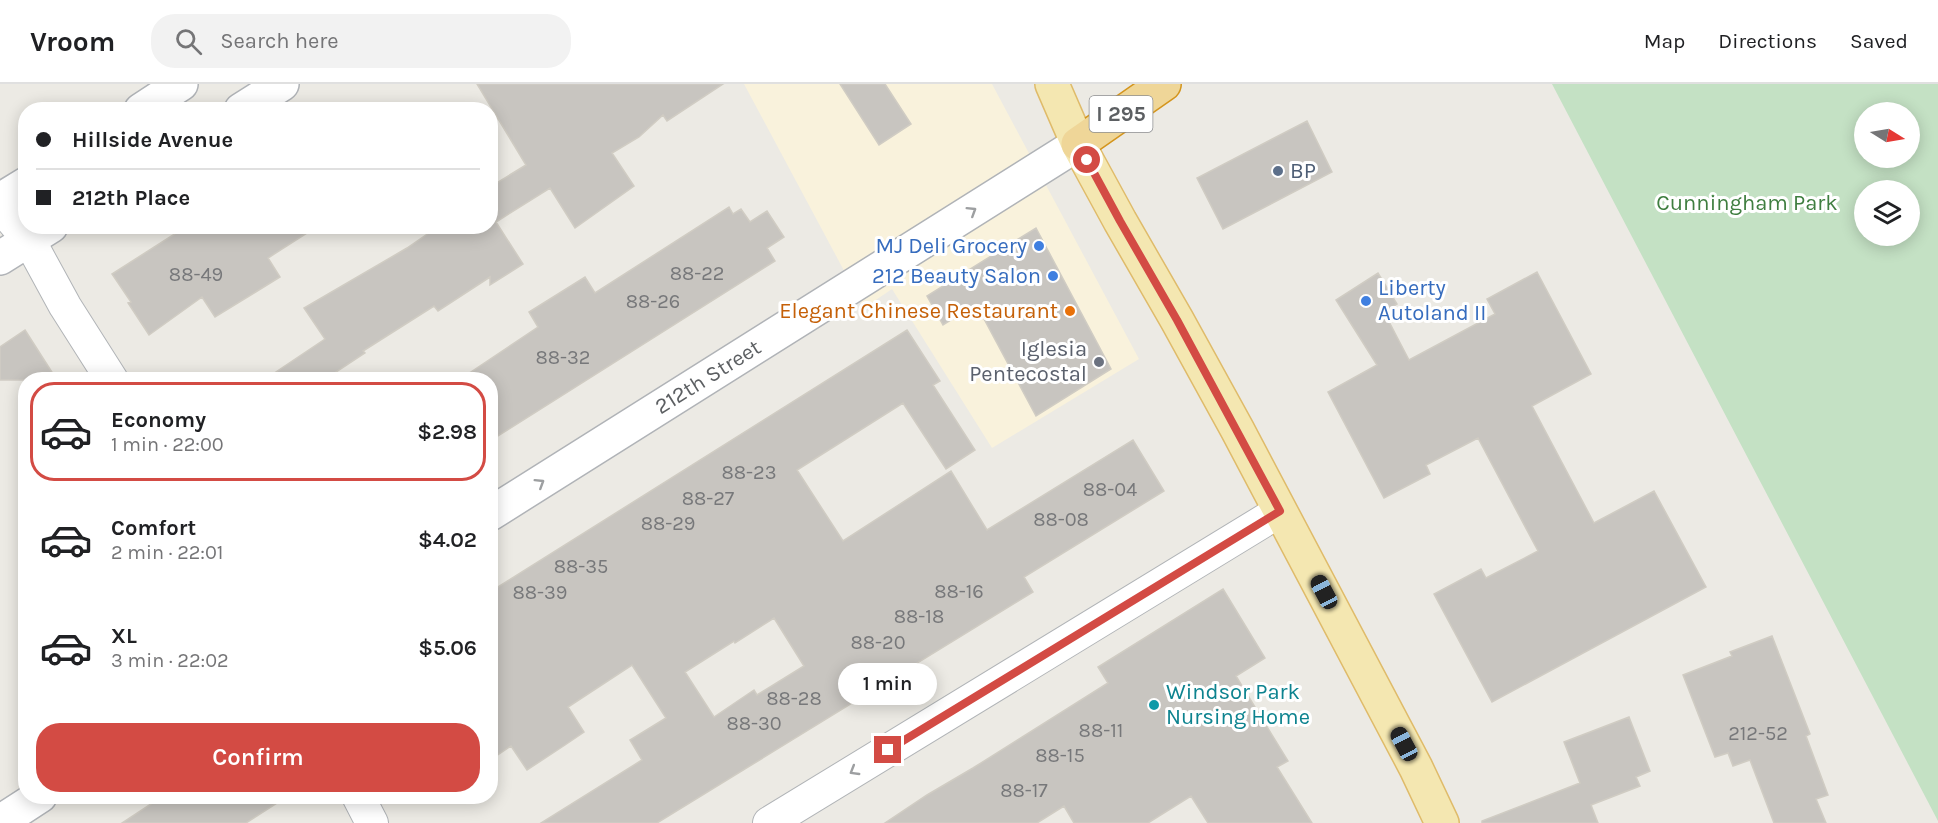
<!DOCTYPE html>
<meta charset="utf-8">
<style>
:root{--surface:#fff;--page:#f2f2f2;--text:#202124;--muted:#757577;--line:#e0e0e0;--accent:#d34b44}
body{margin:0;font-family:Karla,sans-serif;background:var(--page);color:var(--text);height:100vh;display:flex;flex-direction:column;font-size:22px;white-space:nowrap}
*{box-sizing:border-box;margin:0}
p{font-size:20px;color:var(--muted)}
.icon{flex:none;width:33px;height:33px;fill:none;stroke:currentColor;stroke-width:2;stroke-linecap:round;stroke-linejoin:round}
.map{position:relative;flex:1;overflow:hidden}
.side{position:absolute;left:18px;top:288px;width:480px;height:432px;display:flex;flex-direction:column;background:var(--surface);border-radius:24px;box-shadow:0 3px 15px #0003}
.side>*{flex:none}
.banner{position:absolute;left:18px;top:18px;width:480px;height:132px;border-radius:24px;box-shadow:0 3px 15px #0003;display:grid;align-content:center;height:132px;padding:0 18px;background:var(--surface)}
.needle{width:39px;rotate:101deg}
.tools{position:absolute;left:1854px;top:18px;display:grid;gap:12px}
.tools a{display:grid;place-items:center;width:66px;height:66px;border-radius:50%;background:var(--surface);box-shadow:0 3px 15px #0003;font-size:30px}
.end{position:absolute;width:27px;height:27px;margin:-14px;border:8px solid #d34b44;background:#fff;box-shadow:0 0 0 3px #fff}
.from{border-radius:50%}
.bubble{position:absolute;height:42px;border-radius:21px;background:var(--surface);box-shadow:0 3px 15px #0003;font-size:20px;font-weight:600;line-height:42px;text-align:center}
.car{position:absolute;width:18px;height:36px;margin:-18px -9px;border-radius:8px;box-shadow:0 0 4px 2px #0007;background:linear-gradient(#222 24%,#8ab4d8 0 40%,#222 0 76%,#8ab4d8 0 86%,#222 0)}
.banner b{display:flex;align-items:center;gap:21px;height:57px;font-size:22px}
.banner b+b{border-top:2px solid var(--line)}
.banner i{width:15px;height:15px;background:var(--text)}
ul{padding:10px 0 0;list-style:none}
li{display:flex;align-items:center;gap:18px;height:99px;margin:0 12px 9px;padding:0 6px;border:3px solid transparent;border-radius:24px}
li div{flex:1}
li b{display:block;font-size:22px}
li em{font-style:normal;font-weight:600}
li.on{border-color:var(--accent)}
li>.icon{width:54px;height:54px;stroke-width:1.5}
.action{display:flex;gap:12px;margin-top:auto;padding:12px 18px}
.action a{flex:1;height:69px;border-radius:24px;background:var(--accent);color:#fff;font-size:24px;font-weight:600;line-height:69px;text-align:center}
header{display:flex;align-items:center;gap:36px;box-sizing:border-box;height:84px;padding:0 30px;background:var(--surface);border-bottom:2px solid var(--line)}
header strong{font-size:28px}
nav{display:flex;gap:33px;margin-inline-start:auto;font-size:21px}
.search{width:420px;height:54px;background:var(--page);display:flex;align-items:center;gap:15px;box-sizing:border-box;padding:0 21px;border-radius:24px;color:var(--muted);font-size:22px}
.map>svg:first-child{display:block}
</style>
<header>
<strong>Vroom</strong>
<div class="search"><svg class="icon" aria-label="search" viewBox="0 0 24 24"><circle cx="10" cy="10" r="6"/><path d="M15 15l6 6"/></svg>Search here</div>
<nav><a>Map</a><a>Directions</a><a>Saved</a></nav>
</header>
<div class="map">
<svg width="1938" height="739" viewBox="0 0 1938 739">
<rect width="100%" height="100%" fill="#eceae4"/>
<path fill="#f9f2dc" d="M 744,0 L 992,0 L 1139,275 L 992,364 L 892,205 L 864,224 Z"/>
<path fill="#c4e1c4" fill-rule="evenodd" d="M 1552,0 L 1938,0 L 1938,737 ZM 1864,28 L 1910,28 L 1910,74 L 1864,74 ZM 1864,106 L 1910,106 L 1910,152 L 1864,152 Z"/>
<path fill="#c8c5c0" stroke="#d0ccc3" stroke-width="1.5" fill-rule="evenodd" d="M 477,0 L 723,0 L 667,37 L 663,31 L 639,53 L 612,69 L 634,102 L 575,144 L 550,104 L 496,138 L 523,180 L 490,201 L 490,193 L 438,227 L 434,222 L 363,267 L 365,269 L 324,296 L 264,296 L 325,255 L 304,224 L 407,164 L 439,142 L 490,142 L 490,103 L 526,81 Z
M 840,0 L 885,0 L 911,40 L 879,61 Z
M 1307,37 L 1332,88 L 1223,145 L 1197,94 Z
M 729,123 L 733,130 L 741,125 L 750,138 L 767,127 L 784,153 L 767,164 L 775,177 L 490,357 L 490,296 L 459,296 L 538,243 L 529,228 L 585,193 L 595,209 Z
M 187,142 L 318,142 L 268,174 L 280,193 L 215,233 L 202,213 L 149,251 L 128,219 L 131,218 L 112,190 Z
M 1036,144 L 1111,285 L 1036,332 L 976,220 L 943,241 L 927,212 Z
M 1537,188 L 1591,290 L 1532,322 L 1594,439 L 1654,407 L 1706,503 L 1492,618 L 1434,510 L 1481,485 L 1486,494 L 1538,467 L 1478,354 L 1426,381 L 1430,390 L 1384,414 L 1328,308 L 1377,281 L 1336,216 L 1378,189 L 1397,220 L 1384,228 L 1409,276 L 1495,230 L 1487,215 Z
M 25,246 L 57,296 L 0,296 L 0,263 Z
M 907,246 L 940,297 L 933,301 L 975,366 L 946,385 L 903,319 L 797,386 L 843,457 L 951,387 L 987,446 L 1133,356 L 1164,407 L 1024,493 L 1033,508 L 657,739 L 541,739 L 642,676 L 630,656 L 666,634 L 632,581 L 568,623 L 584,648 L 565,661 L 527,686 L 511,662 L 490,676 L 490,508 ZM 774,534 L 804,582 L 757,611 L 754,606 L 714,633 L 685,588 L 734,557 L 735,559 Z
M 1223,505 L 1265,574 L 1236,592 L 1288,677 L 1277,683 L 1312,739 L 1208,739 L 1191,712 L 1148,739 L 1074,739 L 1064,722 L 1037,739 L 885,739 L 927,711 L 973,684 L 1108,599 L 1098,583 Z
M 1772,552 L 1810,650 L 1806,652 L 1828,711 L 1816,715 L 1826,739 L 1774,739 L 1750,676 L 1733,682 L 1728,669 L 1715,673 L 1683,591 L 1732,572 L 1730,568 Z
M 1629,633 L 1650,687 L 1636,693 L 1640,702 L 1591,721 L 1598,739 L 1482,739 L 1482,737 L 1580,699 L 1564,658 Z
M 163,712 L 288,712 L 246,739 L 122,739 Z"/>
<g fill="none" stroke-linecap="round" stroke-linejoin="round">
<g stroke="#b1b4b7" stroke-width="34">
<path id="street" d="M 0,122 L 29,156 L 65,222 L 112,296
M 358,712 L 372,739
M 769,739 L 1280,427"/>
</g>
<g stroke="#b0b3b7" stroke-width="36">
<path id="secondary" d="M 141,26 L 181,0
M 241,26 L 282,0
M 0,116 L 26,100
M 0,174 L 51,142
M 490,430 L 1078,60
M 0,738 L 40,712"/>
</g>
<g stroke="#dfbb6a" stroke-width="36">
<path id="primary" d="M 1052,0 L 1078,60 L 1120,137 L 1177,236 L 1237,345 L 1416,684 L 1442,739"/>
</g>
<g stroke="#d4951d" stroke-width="36">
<path id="highway" d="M 1078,60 L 1164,0"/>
</g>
<use href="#street" stroke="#fff" stroke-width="32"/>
<use href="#secondary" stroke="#fff" stroke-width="33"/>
<use href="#primary" stroke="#f4e7b1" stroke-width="33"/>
<use href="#highway" stroke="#efd698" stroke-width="33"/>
</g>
<defs><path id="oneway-chevron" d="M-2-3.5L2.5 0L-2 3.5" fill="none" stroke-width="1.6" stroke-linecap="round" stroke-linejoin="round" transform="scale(1.5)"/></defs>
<g stroke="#9d9fa1">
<use href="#oneway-chevron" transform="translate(972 127) rotate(-32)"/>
<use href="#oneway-chevron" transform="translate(540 399) rotate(-32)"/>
<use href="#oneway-chevron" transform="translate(854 687) rotate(149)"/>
</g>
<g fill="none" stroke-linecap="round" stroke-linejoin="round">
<path stroke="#d34b44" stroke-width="8" d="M 888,666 L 1280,427 L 1177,236 L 1120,137 L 1087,76"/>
</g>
<circle fill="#5c6f8a" stroke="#fff" stroke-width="2" cx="1278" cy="87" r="6"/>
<g fill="#3f7fe0" stroke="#fff" stroke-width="2">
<circle cx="1039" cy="162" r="6"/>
<circle cx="1053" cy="192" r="6"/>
<circle cx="1366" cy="217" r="6"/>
</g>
<circle fill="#e8710a" stroke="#fff" stroke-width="2" cx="1070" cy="227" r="6"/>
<circle fill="#6b7280" stroke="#fff" stroke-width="2" cx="1099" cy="278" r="6"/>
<circle fill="#0f9aa8" stroke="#fff" stroke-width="2" cx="1154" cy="621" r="6"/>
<g text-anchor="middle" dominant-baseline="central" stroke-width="6" stroke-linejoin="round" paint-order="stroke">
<g font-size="20" fill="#77787a">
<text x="697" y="189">88-22</text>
<text x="196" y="190">88-49</text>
<text x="653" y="217">88-26</text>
<text x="563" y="273">88-32</text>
<text x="749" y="388">88-23</text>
<text x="1110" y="405">88-04</text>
<text x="708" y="414">88-27</text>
<text x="1061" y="435">88-08</text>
<text x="668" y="439">88-29</text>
<text x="581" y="482">88-35</text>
<text x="959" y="507">88-16</text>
<text x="540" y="508">88-39</text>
<text x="919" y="532">88-18</text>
<text x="878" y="558">88-20</text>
<text x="794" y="614">88-28</text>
<text x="754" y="639">88-30</text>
<text x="1101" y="646">88-11</text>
<text x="1758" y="649">212-52</text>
<text x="1060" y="671">88-15</text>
<text x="1024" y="706">88-17</text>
</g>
<rect fill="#fff" stroke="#8d8f91" stroke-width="1.5" x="1089.5" y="12" width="63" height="36" rx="4.5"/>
<g font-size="21" font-weight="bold" fill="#5c5f62">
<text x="1121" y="30">I 295</text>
</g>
<g font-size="22" fill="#4e5e75" stroke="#fff" text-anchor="start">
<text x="1290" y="87">BP</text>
</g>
<g font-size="22" fill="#3f7e40" stroke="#fff">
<text x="1747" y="119">Cunningham Park</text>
</g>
<g font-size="22" fill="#366cbe" stroke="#fff" text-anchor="end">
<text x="1027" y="162">MJ Deli Grocery</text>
<text x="1041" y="192">212 Beauty Salon</text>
<text x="1378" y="204" text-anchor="start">Liberty<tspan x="1378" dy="25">Autoland II</tspan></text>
</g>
<g font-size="22" fill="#c56008" stroke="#fff" text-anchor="end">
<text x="1058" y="227">Elegant Chinese Restaurant</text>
</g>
<g font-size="22" fill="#5b616d" stroke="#fff" text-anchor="end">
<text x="1087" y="265">Iglesia<tspan x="1087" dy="25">Pentecostal</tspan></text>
</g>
<g font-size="22" fill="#5c5f62" stroke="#fff">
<text transform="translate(708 293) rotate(-32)">212th Street</text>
</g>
<g font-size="22" fill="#0d838f" stroke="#fff" text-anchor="start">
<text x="1166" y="608">Windsor Park<tspan x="1166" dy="25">Nursing Home</tspan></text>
</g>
</g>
</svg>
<div class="tools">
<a><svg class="needle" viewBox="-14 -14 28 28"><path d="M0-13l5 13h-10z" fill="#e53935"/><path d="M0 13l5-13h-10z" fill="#757577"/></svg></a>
<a><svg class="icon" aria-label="layers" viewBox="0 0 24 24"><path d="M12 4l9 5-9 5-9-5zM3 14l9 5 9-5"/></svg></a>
</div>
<i class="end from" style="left:1087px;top:76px"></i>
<i class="end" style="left:888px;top:666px"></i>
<div class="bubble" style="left:838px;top:579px;width:99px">1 min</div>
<i class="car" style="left:1324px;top:508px;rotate:332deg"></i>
<i class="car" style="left:1404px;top:660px;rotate:332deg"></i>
<div class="banner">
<b><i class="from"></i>Hillside Avenue</b>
<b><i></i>212th Place</b>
</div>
<section class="side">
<ul>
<li class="on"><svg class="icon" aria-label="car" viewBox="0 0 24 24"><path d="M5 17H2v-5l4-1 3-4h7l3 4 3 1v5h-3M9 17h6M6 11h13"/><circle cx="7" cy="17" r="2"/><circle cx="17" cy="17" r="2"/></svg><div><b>Economy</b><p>1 min · 22:00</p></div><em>$2.98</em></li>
<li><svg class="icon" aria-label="car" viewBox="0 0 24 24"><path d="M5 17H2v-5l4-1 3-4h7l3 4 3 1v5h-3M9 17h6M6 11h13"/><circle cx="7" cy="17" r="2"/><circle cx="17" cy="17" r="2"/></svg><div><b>Comfort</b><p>2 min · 22:01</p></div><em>$4.02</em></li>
<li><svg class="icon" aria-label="car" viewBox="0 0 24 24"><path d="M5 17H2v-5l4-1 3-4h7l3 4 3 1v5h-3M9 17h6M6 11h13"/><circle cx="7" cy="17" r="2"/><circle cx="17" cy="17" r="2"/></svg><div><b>XL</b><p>3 min · 22:02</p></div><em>$5.06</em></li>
</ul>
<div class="action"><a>Confirm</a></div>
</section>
</div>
